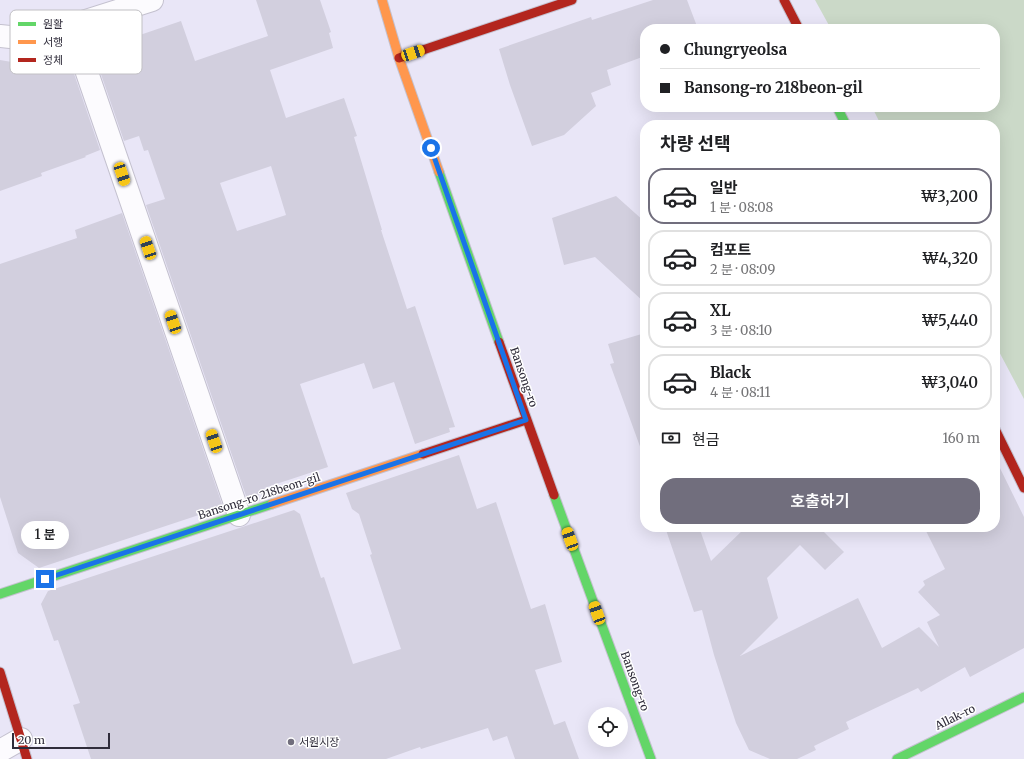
<!DOCTYPE html>
<html lang="ko">
<meta charset="utf-8">
<style>
:root{--surface:#fff;--page:#f6f6f6;--text:#202124;--muted:#757577;--line:#e0e0e0;--accent:#716e7d}
body{margin:0;font-family:Merriweather,"Noto Sans KR",serif;background:var(--page);color:var(--text);height:100vh;display:flex;flex-direction:column;font-size:15px;white-space:nowrap}
*{box-sizing:border-box;margin:0}
p{font-size:13px;color:var(--muted)}
.icon{flex:none;width:22px;height:22px;fill:none;stroke:currentColor;stroke-width:2;stroke-linecap:round;stroke-linejoin:round}
.map{position:relative;flex:1;overflow:hidden}
.sheet{position:absolute;left:640px;top:120px;width:360px;height:412px;display:flex;flex-direction:column;background:var(--surface);border-radius:16px;box-shadow:0 4px 16px #0002}
.sheet>*{flex:none}
.top-card{position:absolute;left:640px;top:24px;width:360px;height:88px;border-radius:16px;box-shadow:0 4px 16px #0002;display:grid;align-content:center;height:88px;padding:0 20px;background:var(--surface)}
.tools{position:absolute;left:588px;top:707px;display:grid;gap:8px}
.tools a{display:grid;place-items:center;width:40px;height:40px;border-radius:50%;background:var(--surface);box-shadow:0 4px 16px #0002;font-size:20px}
.scale{position:absolute;left:12px;bottom:10px;width:98px;box-sizing:border-box;padding-left:4px;border:2px solid #302d3b;border-top:0;font-size:11px;line-height:14px;white-space:nowrap;color:#302d3b;-webkit-text-stroke:3px #fff;paint-order:stroke}
.end{position:absolute;width:18px;height:18px;margin:-9px;border:5px solid #1a73e8;background:#fff;box-shadow:0 0 0 2px #fff}
.from{border-radius:50%}
.bubble{position:absolute;height:28px;border-radius:14px;background:var(--surface);box-shadow:0 4px 16px #0002;font-size:13px;font-weight:600;line-height:28px;text-align:center}
.car{position:absolute;width:12px;height:24px;margin:-12px -6px;border-radius:5px;box-shadow:0 0 3px 1px #0007;background:linear-gradient(#f5c518 24%,#345 0 40%,#f5c518 0 76%,#345 0 86%,#f5c518 0)}
.top-card b{display:flex;align-items:center;gap:14px;height:38px;font-size:15px}
.top-card b+b{border-top:1px solid var(--line)}
.top-card i{width:10px;height:10px;background:var(--text)}
ul{padding:0;list-style:none}
li{display:flex;align-items:center;gap:12px;height:56px;margin:0 8px 6px;padding:0 12px;border:2px solid var(--line);border-radius:16px}
li div{flex:1}
li b{display:block;font-size:15px}
li em{font-style:normal;font-weight:600}
li.active{border-color:var(--accent)}
li>.icon{width:36px;height:36px;stroke-width:1.5}
h2{padding:0 20px;font-size:18px;line-height:48px}
.pay{display:flex;align-items:center;gap:10px;height:44px;padding:0 20px;font-size:15px}
.pay p{margin-inline-start:auto}
.primary-button{display:flex;gap:8px;margin-top:auto;padding:8px 20px}
.primary-button a{flex:1;height:46px;border-radius:16px;background:var(--accent);color:#fff;font-size:16px;font-weight:600;line-height:46px;text-align:center}
.map>svg:first-child{display:block}
</style>
<div class="map">
<svg width="1024" height="759" viewBox="0 0 1024 759">
<rect width="100%" height="100%" fill="#e9e6f7"/>
<path fill="#cbd9c8" d="M 815,0 L 1024,0 L 1024,399 L 995,344 L 995,125 L 881,125 L 872,107 L 995,107 L 995,29 L 831,29 Z"/>
<path fill="#d2cfde" fill-rule="evenodd" d="M 256,0 L 320,0 L 331,32 L 329,33 L 333,48 L 270,70 L 286,118 L 344,98 L 357,136 L 354,137 L 382,230 L 381,230 L 407,309 L 415,306 L 455,427 L 449,428 L 450,432 L 415,444 L 394,382 L 373,389 L 364,363 L 300,384 L 328,467 L 264,488 L 269,492 L 247,499 L 146,205 L 165,199 L 148,150 L 144,151 L 139,136 L 124,141 L 93,51 L 181,21 L 195,61 L 268,36 ZM 271,166 L 286,215 L 237,231 L 220,183 Z
M 653,0 L 687,0 L 698,29 L 645,29 L 645,56 L 607,70 L 611,85 L 591,93 L 596,106 L 564,135 L 532,146 L 510,85 L 499,49 L 591,17 L 592,20 Z
M 69,59 L 100,150 L 85,156 L 86,157 L 41,173 L 42,176 L 0,191 L 0,60 L 41,67 Z
M 616,196 L 645,222 L 645,303 L 595,257 L 564,265 L 552,218 Z
M 122,213 L 223,507 L 39,568 L 18,553 L 0,497 L 0,264 L 77,238 L 75,230 Z
M 645,333 L 645,451 L 642,452 L 610,364 L 614,363 L 608,344 Z
M 459,455 L 477,509 L 496,502 L 531,609 L 545,604 L 562,662 L 535,670 L 554,725 L 565,721 L 579,759 L 515,759 L 507,736 L 493,741 L 488,728 L 421,749 L 420,747 L 386,759 L 91,759 L 73,705 L 80,703 L 58,640 L 54,641 L 41,604 L 48,591 L 294,510 L 300,514 L 321,578 L 324,577 L 353,664 L 401,649 L 370,555 L 372,554 L 359,514 L 352,509 L 346,493 Z
M 995,458 L 1024,517 L 1024,648 L 970,677 L 965,667 L 921,692 L 918,688 L 846,722 L 849,729 L 814,746 L 816,750 L 797,759 L 770,759 L 749,750 L 736,723 L 714,655 L 702,610 L 694,612 L 665,527 L 699,527 L 711,561 L 746,527 L 819,527 L 844,552 L 825,570 L 800,545 L 767,578 L 778,618 L 740,656 L 858,598 L 882,648 L 919,627 L 939,647 L 927,622 L 940,615 L 918,592 L 925,585 L 923,581 L 945,569 L 924,527 L 995,527 Z"/>
<g fill="none" stroke-linecap="round" stroke-linejoin="round">
<g stroke="#c4c1cf" stroke-width="24">
<path id="street" d="M 71,26 L 239,515
M 0,36 L 29,39 L 152,0
M 0,751 L 21,739"/>
</g>
<g stroke="#c4c1cf" stroke-width="11">
<path id="fast" d="M 837,107 L 846,125
M 439,172 L 499,342
M 554,495 L 651,759
M 0,594 L 272,504
M 897,759 L 1024,697"/>
</g>
<g stroke="#c4c1cf" stroke-width="11">
<path id="slow" d="M 382,0 L 399,58 L 439,172
M 272,504 L 423,454"/>
</g>
<g stroke="#c4c1cf" stroke-width="11">
<path id="jam" d="M 784,0 L 799,29
M 399,58 L 572,0
M 499,342 L 554,495
M 995,429 L 1024,488
M 423,454 L 526,420
M 0,672 L 27,759"/>
</g>
<use href="#street" stroke="#fcfbfe" stroke-width="22"/>
<use href="#fast" stroke="#63d668" stroke-width="9"/>
<use href="#slow" stroke="#ff974d" stroke-width="9"/>
<use href="#jam" stroke="#b3261e" stroke-width="9"/>
</g>
<g fill="none" stroke-linecap="round" stroke-linejoin="round">
<path stroke="#1a73e8" stroke-width="5" d="M 45,579 L 526,420 L 431,148"/>
</g>
<circle fill="#716e7d" stroke="#fff" stroke-width="1.5" cx="291" cy="742" r="4"/>
<g text-anchor="middle" dominant-baseline="central" stroke-width="3" stroke-linejoin="round" paint-order="stroke">
<g font-size="11" fill="#302d3b" stroke="#fff">
<text transform="translate(524 377) rotate(71)">Bansong-ro</text>
<text transform="translate(259 496) rotate(-18)">Bansong-ro 218beon-gil</text>
<text transform="translate(635 681) rotate(70)">Bansong-ro</text>
<text transform="translate(955 717) rotate(-26)">Allak-ro</text>
</g>
<g font-size="11" fill="#302d3b" stroke="#fff" text-anchor="start">
<text x="299" y="742">서원시장</text>
</g>
</g>
<rect x="10" y="10" width="132" height="64" rx="6" fill="#fff" stroke="#c1c0c4" stroke-width="1"/>
<rect x="18" y="22" width="18" height="4" fill="#63d668"/>
<rect x="18" y="40" width="18" height="4" fill="#ff974d"/>
<rect x="18" y="58" width="18" height="4" fill="#b3261e"/>
<g font-size="11" fill="#302d3b">
<text x="43" y="28">원활</text>
<text x="43" y="46">서행</text>
<text x="43" y="64">정체</text>
</g>
</svg>
<div class="tools">
<a><svg class="icon" aria-label="locate" viewBox="0 0 24 24"><circle cx="12" cy="12" r="6"/><path d="M12 2v4M12 18v4M2 12h4M18 12h4"/></svg></a>
</div>
<div class="scale">20 m</div>
<i class="end from" style="left:431px;top:148px"></i>
<i class="end" style="left:45px;top:579px"></i>
<div class="bubble" style="left:21px;top:521px;width:48px">1 분</div>
<i class="car" style="left:413px;top:53px;rotate:71deg"></i>
<i class="car" style="left:122px;top:174px;rotate:161deg"></i>
<i class="car" style="left:148px;top:248px;rotate:341deg"></i>
<i class="car" style="left:173px;top:322px;rotate:341deg"></i>
<i class="car" style="left:214px;top:441px;rotate:341deg"></i>
<i class="car" style="left:570px;top:539px;rotate:340deg"></i>
<i class="car" style="left:597px;top:613px;rotate:340deg"></i>
<div class="top-card">
<b><i class="from"></i>Chungryeolsa</b>
<b><i></i>Bansong-ro 218beon-gil</b>
</div>
<section class="sheet">
<h2>차량 선택</h2>
<ul>
<li class="active"><svg class="icon" aria-label="car" viewBox="0 0 24 24"><path d="M5 17H2v-5l4-1 3-4h7l3 4 3 1v5h-3M9 17h6M6 11h13"/><circle cx="7" cy="17" r="2"/><circle cx="17" cy="17" r="2"/></svg><div><b>일반</b><p>1 분 · 08:08</p></div><em>₩3,200</em></li>
<li><svg class="icon" aria-label="car" viewBox="0 0 24 24"><path d="M5 17H2v-5l4-1 3-4h7l3 4 3 1v5h-3M9 17h6M6 11h13"/><circle cx="7" cy="17" r="2"/><circle cx="17" cy="17" r="2"/></svg><div><b>컴포트</b><p>2 분 · 08:09</p></div><em>₩4,320</em></li>
<li><svg class="icon" aria-label="car" viewBox="0 0 24 24"><path d="M5 17H2v-5l4-1 3-4h7l3 4 3 1v5h-3M9 17h6M6 11h13"/><circle cx="7" cy="17" r="2"/><circle cx="17" cy="17" r="2"/></svg><div><b>XL</b><p>3 분 · 08:10</p></div><em>₩5,440</em></li>
<li><svg class="icon" aria-label="car" viewBox="0 0 24 24"><path d="M5 17H2v-5l4-1 3-4h7l3 4 3 1v5h-3M9 17h6M6 11h13"/><circle cx="7" cy="17" r="2"/><circle cx="17" cy="17" r="2"/></svg><div><b>Black</b><p>4 분 · 08:11</p></div><em>₩3,040</em></li>
</ul>
<div class="pay"><svg class="icon" aria-label="cash" viewBox="0 0 24 24"><path d="M3 7h18v10H3z"/><circle cx="12" cy="12" r="2"/></svg>현금<p>160 m</p></div>
<div class="primary-button"><a>호출하기</a></div>
</section>
</div>
